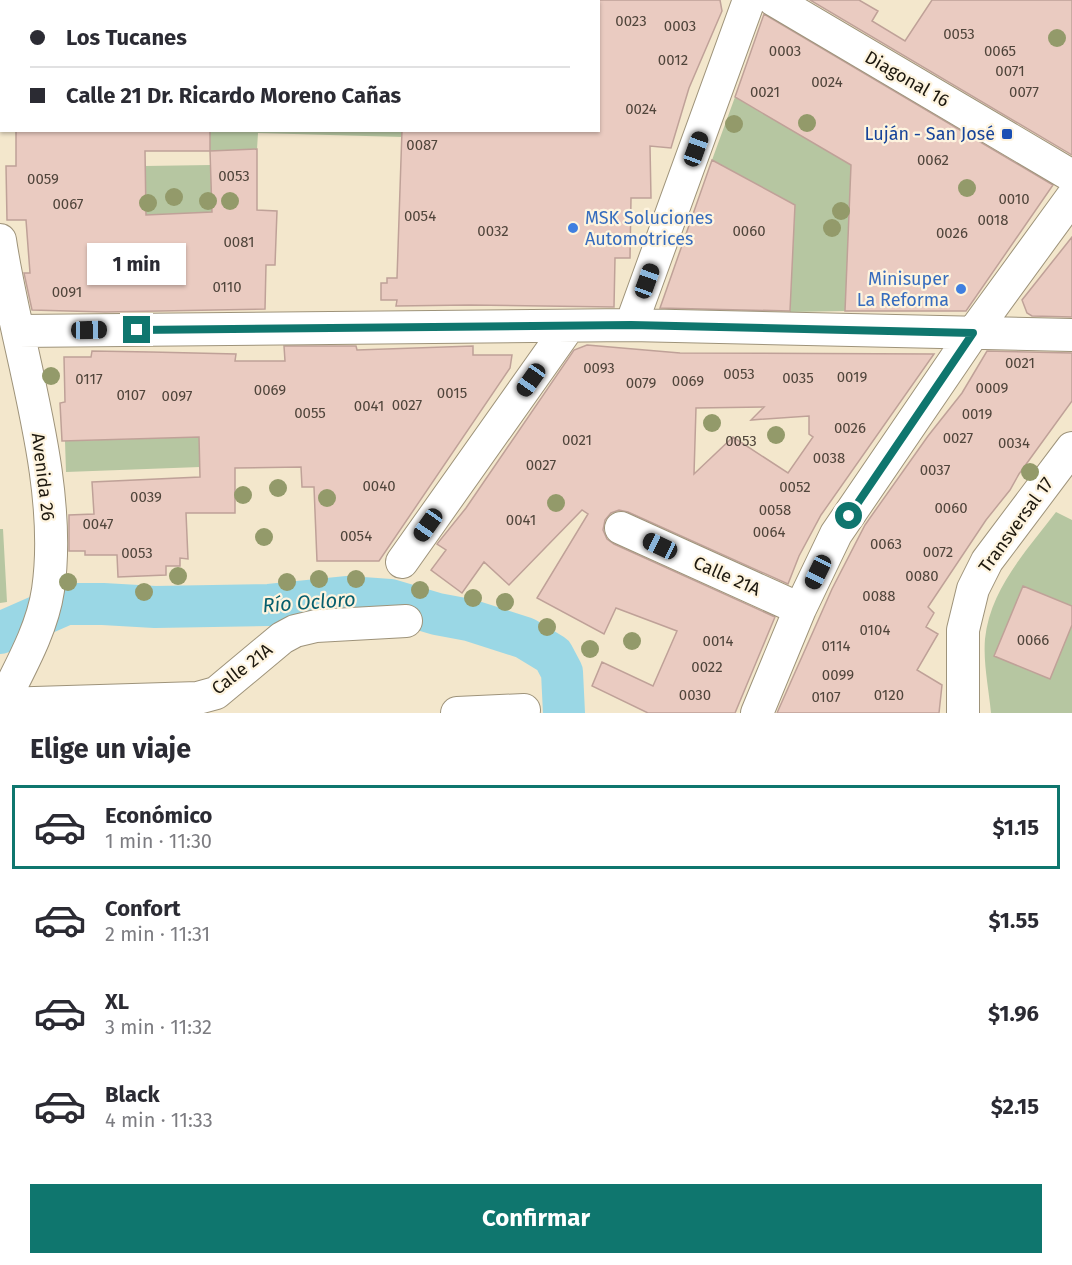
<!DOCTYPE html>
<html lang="es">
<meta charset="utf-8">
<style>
:root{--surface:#fff;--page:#f7f7f7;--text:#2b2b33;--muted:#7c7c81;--line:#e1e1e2;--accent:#0f766e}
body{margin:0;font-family:"Fira Sans",sans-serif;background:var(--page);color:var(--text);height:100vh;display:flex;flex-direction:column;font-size:22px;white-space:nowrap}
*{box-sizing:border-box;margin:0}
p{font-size:20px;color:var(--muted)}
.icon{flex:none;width:33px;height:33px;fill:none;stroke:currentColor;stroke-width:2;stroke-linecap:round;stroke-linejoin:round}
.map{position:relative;height:713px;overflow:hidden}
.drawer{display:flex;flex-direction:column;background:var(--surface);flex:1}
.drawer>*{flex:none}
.banner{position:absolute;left:0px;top:0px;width:600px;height:132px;box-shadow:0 2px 4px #0004;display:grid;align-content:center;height:132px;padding:0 30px;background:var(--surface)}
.end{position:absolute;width:27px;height:27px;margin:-14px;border:8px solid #0f766e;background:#fff;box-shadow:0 0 0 3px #fff}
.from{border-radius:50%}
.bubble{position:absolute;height:42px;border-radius:0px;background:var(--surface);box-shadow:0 2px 4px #0004;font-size:20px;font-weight:700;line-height:42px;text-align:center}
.car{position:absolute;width:18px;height:36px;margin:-18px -9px;border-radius:8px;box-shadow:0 0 4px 2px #0007;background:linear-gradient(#222 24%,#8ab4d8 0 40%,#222 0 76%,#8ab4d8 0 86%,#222 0)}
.banner b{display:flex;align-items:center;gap:21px;height:57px;font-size:22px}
.banner b+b{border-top:2px solid var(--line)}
.banner i{width:15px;height:15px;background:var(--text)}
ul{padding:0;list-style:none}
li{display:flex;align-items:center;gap:18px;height:84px;margin:0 12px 9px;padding:0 18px;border:3px solid transparent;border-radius:0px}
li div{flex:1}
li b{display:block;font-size:22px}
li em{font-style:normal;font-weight:700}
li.on{border-color:var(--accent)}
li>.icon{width:54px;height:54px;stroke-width:1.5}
h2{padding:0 30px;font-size:27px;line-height:72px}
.button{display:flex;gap:12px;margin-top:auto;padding:12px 30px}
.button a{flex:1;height:69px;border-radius:0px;background:var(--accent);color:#fff;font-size:24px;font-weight:700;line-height:69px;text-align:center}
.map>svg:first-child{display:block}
</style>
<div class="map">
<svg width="1072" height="713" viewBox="0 0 1072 713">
<rect width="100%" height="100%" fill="#f3e7cc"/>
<path fill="#b6c6a1" d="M 735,97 L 875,179 L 845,311 L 790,312 L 795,205 L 712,160 Z
M 203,131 L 402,131 L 402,137 L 258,133 L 257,149 L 210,151 L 210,132 Z
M 211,165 L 257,210 L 129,216 L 127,191 L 146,190 L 145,166 Z
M 199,437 L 200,467 L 66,472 L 65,441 Z
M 1056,512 L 1072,520 L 1072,713 L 991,713 C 989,690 983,663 985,639 C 990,589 1027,550 1056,512 Z
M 0,529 L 3,529 L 7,602 L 0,603 Z
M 29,611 L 23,628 L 0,653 L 0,625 Z"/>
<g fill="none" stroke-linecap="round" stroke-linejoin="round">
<path stroke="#9ad7e5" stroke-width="42" d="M 0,633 L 66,604 L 103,604 L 155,607 L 269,605 L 348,597 L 390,600 L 437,614 L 469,620 L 525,638 L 553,655 L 562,672 L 564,713"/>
</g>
<path fill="#eacbc1" stroke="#bfa198" stroke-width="1.5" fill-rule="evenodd" d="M 598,0 L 720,0 L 722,11 L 689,88 L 671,148 L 650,146 L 651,198 L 631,198 L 630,258 L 615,258 L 614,307 L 469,305 L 396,306 L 397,300 L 381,300 L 381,283 L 387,283 L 387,278 L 397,278 L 402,130 L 598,130 Z
M 810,0 L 859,0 L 878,11 L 872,21 L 905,41 L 932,0 L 1072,0 L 1072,155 Z
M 764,14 L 1053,185 L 966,311 L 845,311 L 851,165 L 735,97 Z
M 16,130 L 210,131 L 210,151 L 145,151 L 146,215 L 212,212 L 210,151 L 257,149 L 257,210 L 277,211 L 275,265 L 266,265 L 265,309 L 105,312 L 32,310 L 24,273 L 30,273 L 26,220 L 7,220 L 6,166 L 16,166 Z
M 712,160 L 795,205 L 790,311 L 660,308 Z
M 1072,237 L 1072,317 L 1032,316 L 1027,313 L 1022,300 Z
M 587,345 L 680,353 L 934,354 L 821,515 L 799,556 L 788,584 L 628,512 L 619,510 L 611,513 L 605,520 L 603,530 L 607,539 L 614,544 L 775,617 L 735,713 L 648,713 L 592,686 L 602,662 L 653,686 L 677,631 L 616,608 L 604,634 L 537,598 L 588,514 L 582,510 L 509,585 L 484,562 L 462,593 L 431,570 L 446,550 L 437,544 L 466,508 L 574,350 ZM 764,407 L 751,420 L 809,416 L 809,434 L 813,437 L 788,473 L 733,437 L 694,474 L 696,408 Z
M 284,346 L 356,346 L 357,350 L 473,346 L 473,355 L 512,355 L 510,368 L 379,561 L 317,561 L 314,487 L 302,487 L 301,467 L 235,468 L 235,513 L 186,513 L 188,559 L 180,558 L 180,566 L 166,566 L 166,575 L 118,577 L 117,555 L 85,555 L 85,551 L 69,551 L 69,515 L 94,514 L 92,482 L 200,477 L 199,437 L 62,441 L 60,403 L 65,402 L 64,357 L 91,357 L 92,351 L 151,352 L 236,354 L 235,361 L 285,361 Z
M 987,351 L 1072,353 L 1072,401 L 1019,474 L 1010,490 L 986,520 L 928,607 L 934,613 L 926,627 L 938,634 L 917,670 L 942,685 L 939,713 L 777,713 L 832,589 L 865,525 L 928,436 L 962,393 Z
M 1023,586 L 1072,606 L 1072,625 L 1050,679 L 994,656 Z"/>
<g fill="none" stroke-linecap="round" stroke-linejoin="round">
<g stroke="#9e937a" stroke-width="34">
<path id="minor" d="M 774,0 L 1072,176
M 45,2 L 46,0
M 0,105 L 2,99
M 0,240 C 16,349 64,481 48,590 C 42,631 18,671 0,708
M 631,325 L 749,0
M 18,331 L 631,325 L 1072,335
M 621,528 L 800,609
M 402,562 L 569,326
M 2,704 L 198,698 L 216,693 L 282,638 L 295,631 L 316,626 L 406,621
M 457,713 L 524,710
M 757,713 L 800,609 L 836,534 L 973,333 L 1072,197
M 963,713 L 963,630 L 973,589 L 987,561 L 1072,448"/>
</g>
<use href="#minor" stroke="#fff" stroke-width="32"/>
</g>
<g fill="#939a6a">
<circle cx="1057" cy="38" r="9"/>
<circle cx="807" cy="123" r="9"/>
<circle cx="734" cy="124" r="9"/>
<circle cx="967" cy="188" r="9"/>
<circle cx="174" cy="197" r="9"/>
<circle cx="208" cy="201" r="9"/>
<circle cx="230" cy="201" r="9"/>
<circle cx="148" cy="203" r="9"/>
<circle cx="841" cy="211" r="9"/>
<circle cx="832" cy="228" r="9"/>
<circle cx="51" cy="376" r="9"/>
<circle cx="712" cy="423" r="9"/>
<circle cx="776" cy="435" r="9"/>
<circle cx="1030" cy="472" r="9"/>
<circle cx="278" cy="488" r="9"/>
<circle cx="243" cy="495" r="9"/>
<circle cx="327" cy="498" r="9"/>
<circle cx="556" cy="503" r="9"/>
<circle cx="264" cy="537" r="9"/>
<circle cx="178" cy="576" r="9"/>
<circle cx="319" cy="579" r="9"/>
<circle cx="356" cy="579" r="9"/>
<circle cx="68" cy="582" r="9"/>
<circle cx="287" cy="582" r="9"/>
<circle cx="420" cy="590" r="9"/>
<circle cx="144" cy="592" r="9"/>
<circle cx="473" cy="598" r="9"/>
<circle cx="505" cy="602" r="9"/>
<circle cx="547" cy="627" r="9"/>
<circle cx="632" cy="641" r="9"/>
<circle cx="590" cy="649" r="9"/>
</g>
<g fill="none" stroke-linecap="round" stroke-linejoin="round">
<path stroke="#0f766e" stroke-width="8" d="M 137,330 L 631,325 L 973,333 L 849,516"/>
</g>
<rect fill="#1a4fb4" stroke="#fef4df" stroke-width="2" x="1001" y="128" width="12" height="12" rx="3"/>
<g fill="#3f7fe0" stroke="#fef4df" stroke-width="2">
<circle cx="573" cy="228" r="6"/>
<circle cx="961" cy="289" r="6"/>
</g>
<g text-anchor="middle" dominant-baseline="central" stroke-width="4.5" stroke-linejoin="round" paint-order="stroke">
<g font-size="15" fill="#50453b">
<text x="631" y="21">0023</text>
<text x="680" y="26">0003</text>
<text x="959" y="34">0053</text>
<text x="785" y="51">0003</text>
<text x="1000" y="51">0065</text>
<text x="673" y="60">0012</text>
<text x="1010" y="71">0071</text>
<text x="827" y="82">0024</text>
<text x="765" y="92">0021</text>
<text x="1024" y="92">0077</text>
<text x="641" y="109">0024</text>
<text x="422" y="145">0087</text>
<text x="933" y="160">0062</text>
<text x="234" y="176">0053</text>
<text x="43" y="179">0059</text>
<text x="1014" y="199">0010</text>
<text x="68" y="204">0067</text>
<text x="420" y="216">0054</text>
<text x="993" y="220">0018</text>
<text x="493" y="231">0032</text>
<text x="749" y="231">0060</text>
<text x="952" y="233">0026</text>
<text x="239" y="242">0081</text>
<text x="227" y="287">0110</text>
<text x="67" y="292">0091</text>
<text x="1020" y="363">0021</text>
<text x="599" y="368">0093</text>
<text x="739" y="374">0053</text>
<text x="852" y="377">0019</text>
<text x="798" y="378">0035</text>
<text x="89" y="379">0117</text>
<text x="688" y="381">0069</text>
<text x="641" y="383">0079</text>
<text x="992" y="388">0009</text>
<text x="270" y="390">0069</text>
<text x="452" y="393">0015</text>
<text x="131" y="395">0107</text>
<text x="177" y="396">0097</text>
<text x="407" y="405">0027</text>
<text x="369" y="406">0041</text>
<text x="310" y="413">0055</text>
<text x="977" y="414">0019</text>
<text x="850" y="428">0026</text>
<text x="958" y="438">0027</text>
<text x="577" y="440">0021</text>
<text x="741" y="441">0053</text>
<text x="1014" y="443">0034</text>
<text x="829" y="458">0038</text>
<text x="541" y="465">0027</text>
<text x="935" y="470">0037</text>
<text x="379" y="486">0040</text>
<text x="795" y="487">0052</text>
<text x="146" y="497">0039</text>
<text x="951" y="508">0060</text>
<text x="775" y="510">0058</text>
<text x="521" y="520">0041</text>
<text x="98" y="524">0047</text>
<text x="769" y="532">0064</text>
<text x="356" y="536">0054</text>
<text x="886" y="544">0063</text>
<text x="938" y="552">0072</text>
<text x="137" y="553">0053</text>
<text x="922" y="576">0080</text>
<text x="879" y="596">0088</text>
<text x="875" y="630">0104</text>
<text x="1033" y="640">0066</text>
<text x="718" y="641">0014</text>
<text x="836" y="646">0114</text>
<text x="707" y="667">0022</text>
<text x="838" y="675">0099</text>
<text x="695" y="695">0030</text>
<text x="889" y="695">0120</text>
<text x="826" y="697">0107</text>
</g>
<g font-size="18" fill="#1d180e" stroke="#fef4df">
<text transform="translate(907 79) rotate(30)">Diagonal 16</text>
<text transform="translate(43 477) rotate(83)">Avenida 26</text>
<text transform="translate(1016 525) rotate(-54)">Transversal 17</text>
<text transform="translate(727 576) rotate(24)">Calle 21A</text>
<text transform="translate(242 669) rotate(-38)">Calle 21A</text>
</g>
<g font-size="18" fill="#164399" stroke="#fef4df" text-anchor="end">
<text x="995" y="134">Luján - San José</text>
</g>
<g font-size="18" fill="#366cbe" stroke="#fef4df" text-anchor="start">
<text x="585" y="218">MSK Soluciones<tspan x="585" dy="21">Automotrices</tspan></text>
<text x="949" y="279" text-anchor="end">Minisuper<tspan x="949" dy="21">La Reforma</tspan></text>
</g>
<g font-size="20" font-style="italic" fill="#065e6d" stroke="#fef4df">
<text transform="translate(309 602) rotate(-4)">Río Ocloro</text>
</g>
</g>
</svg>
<i class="end from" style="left:849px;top:516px"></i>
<i class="end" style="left:137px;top:330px"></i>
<div class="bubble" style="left:87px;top:243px;width:99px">1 min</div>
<i class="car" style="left:696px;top:149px;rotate:20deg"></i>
<i class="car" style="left:647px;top:281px;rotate:20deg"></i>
<i class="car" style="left:89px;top:330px;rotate:89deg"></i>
<i class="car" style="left:531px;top:380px;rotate:215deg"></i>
<i class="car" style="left:428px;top:525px;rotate:215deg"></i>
<i class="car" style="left:660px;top:546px;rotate:295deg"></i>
<i class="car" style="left:818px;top:572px;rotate:206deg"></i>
<div class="banner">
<b><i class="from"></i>Los Tucanes</b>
<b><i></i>Calle 21 Dr. Ricardo Moreno Cañas</b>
</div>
</div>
<section class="drawer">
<h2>Elige un viaje</h2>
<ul>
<li class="on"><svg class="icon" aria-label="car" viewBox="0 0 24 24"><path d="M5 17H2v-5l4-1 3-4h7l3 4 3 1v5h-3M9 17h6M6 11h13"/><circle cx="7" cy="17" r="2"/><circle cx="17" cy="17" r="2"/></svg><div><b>Económico</b><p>1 min · 11:30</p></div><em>$1.15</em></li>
<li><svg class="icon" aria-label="car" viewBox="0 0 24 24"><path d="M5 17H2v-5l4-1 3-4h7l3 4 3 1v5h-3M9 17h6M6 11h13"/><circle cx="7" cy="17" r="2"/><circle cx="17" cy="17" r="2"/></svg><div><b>Confort</b><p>2 min · 11:31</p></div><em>$1.55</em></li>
<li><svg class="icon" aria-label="car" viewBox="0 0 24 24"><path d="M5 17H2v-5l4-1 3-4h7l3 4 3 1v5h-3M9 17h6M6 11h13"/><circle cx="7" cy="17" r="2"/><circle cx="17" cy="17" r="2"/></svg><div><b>XL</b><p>3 min · 11:32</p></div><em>$1.96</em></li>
<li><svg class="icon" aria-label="car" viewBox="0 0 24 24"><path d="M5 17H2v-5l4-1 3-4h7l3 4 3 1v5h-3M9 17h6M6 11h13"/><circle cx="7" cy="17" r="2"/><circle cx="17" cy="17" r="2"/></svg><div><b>Black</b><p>4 min · 11:33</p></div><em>$2.15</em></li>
</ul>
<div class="button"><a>Confirmar</a></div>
</section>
